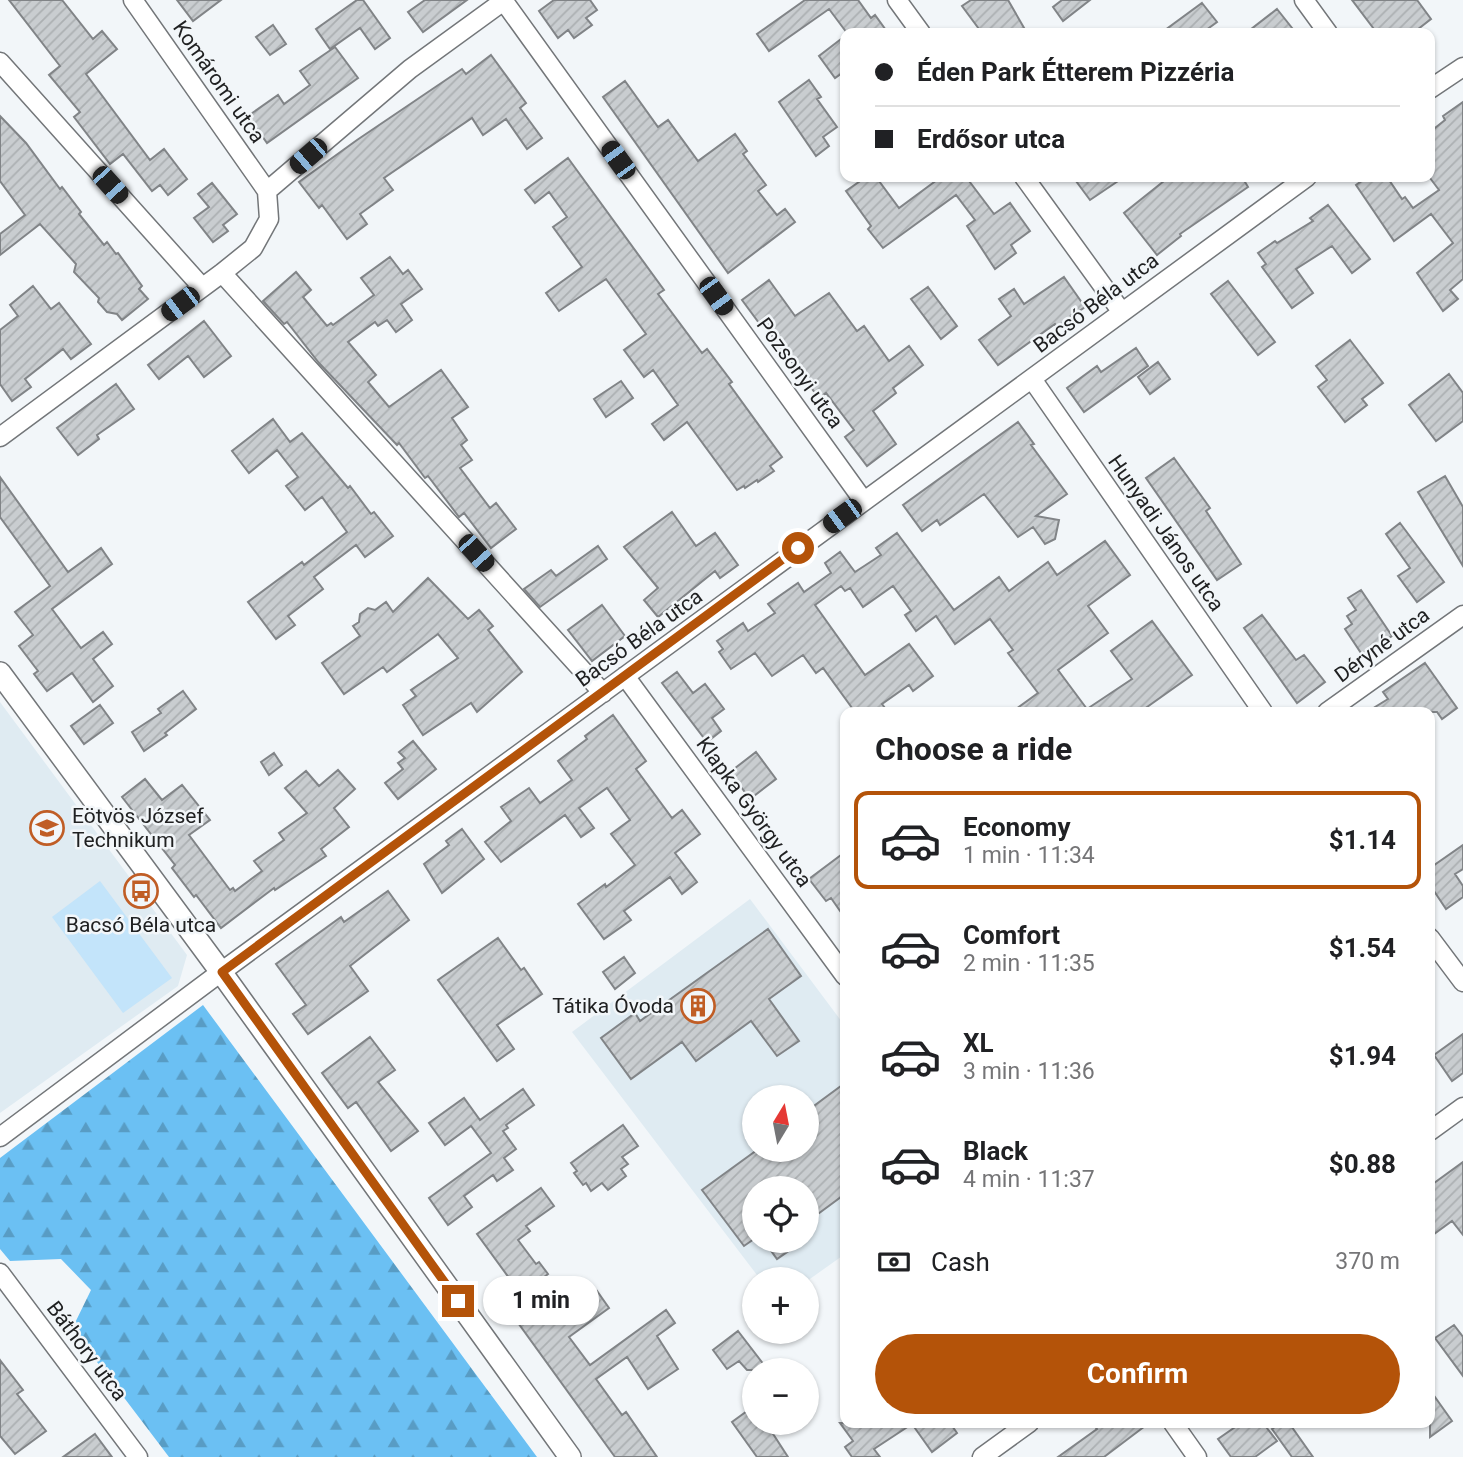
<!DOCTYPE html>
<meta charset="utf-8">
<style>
:root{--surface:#fff;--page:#f6f6f6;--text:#202124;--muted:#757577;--line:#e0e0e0;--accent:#b45309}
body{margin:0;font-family:Roboto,sans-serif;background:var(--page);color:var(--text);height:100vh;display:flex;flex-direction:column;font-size:26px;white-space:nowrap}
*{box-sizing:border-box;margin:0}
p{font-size:23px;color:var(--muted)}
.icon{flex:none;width:38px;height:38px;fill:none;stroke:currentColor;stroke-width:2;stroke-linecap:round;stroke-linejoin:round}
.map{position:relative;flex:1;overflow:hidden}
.sheet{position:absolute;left:840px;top:707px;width:595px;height:721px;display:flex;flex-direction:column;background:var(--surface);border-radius:14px;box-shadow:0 2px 5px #0004}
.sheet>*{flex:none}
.guide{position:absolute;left:840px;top:28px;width:595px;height:154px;border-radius:14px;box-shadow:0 2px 5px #0004;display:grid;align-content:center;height:154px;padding:0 35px;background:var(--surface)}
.needle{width:46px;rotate:10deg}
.fabs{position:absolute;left:742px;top:1085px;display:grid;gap:14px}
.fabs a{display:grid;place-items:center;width:77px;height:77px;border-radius:50%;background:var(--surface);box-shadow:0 2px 5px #0004;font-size:35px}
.end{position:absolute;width:32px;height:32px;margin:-16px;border:9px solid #b45309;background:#fff;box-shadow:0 0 0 4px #fff}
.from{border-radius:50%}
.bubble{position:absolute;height:49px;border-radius:24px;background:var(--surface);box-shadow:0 2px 5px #0004;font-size:23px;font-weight:700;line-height:49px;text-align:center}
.car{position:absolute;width:21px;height:42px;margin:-21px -10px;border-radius:9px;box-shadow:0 0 5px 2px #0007;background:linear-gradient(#222 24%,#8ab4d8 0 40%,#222 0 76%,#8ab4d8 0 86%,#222 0)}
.guide b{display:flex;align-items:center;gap:24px;height:66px;font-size:26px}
.guide b+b{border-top:2px solid var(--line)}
.guide i{width:18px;height:18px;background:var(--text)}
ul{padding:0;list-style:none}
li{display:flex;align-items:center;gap:21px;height:98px;margin:0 14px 10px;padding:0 21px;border:4px solid transparent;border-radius:14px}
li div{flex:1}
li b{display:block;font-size:26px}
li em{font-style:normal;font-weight:700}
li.on{border-color:var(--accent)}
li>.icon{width:63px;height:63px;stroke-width:1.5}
h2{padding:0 35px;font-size:32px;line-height:84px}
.pay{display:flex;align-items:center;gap:18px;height:77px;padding:0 35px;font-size:26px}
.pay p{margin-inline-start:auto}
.primary-button{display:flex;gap:14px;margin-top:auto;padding:14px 35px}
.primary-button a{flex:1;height:80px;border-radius:42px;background:var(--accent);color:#fff;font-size:28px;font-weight:700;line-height:80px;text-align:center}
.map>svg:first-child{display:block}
</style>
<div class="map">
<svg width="1463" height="1457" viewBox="0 0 1463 1457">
<defs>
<pattern id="forest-firs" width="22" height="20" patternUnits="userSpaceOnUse" patternTransform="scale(1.75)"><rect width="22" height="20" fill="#6bc0f3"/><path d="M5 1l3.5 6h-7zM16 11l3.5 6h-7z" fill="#589cc4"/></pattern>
<pattern id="building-hatch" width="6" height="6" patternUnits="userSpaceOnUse" patternTransform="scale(1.75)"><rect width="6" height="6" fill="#c9cdd0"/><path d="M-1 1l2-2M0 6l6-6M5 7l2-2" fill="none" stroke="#acb0b2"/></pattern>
</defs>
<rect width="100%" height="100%" fill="#f2f6f9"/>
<path fill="#dfebf2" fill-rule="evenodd" d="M 0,702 L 187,955 L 178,986 L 0,1113 Z
M 750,899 L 845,1026 L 845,1254 L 807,1281 L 807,1279 L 760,1279 L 572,1032 ZM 754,1097 L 807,1097 L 807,1150 L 754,1150 ZM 754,1188 L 807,1188 L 807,1241 L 754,1241 Z"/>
<path fill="url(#forest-firs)" d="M 203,1005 L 537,1457 L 169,1457 L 72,1329 L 91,1290 L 61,1259 L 10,1261 L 0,1249 L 0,1158 Z"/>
<path fill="#c3e4fa" d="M 100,881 L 172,978 L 123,1013 L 52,917 Z"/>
<path fill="url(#building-hatch)" stroke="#818487" stroke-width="2" d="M 9,0 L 62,0 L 93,39 L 102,31 L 117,49 L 86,74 L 150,160 L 164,149 L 187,179 L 168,195 L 160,185 L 152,191 L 123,154 L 110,164 L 74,117 L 80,112 L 49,75 L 60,66 Z
M 177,0 L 221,0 L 193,21 Z
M 357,0 L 363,0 L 390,38 L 375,49 L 360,28 L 330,49 L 316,29 Z
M 425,0 L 467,0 L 423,32 L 408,12 Z
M 554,0 L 590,0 L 597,10 L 586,18 L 592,25 L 574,38 L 568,30 L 558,38 L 539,11 Z
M 805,0 L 858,0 L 871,18 L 875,15 L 888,33 L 847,33 L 829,9 L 769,51 L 757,34 Z
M 971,0 L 1008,0 L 1027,33 L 982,33 L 962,6 Z
M 1062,0 L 1090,0 L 1063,21 L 1053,7 Z
M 1352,0 L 1417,0 L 1431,19 L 1413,33 L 1377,33 Z
M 1202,3 L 1217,22 L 1202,33 L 1161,33 Z
M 1277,9 L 1296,33 L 1246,33 Z
M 273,25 L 286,44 L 270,55 L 256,37 Z
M 845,36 L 845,71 L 835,78 L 819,56 Z
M 335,47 L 358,78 L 267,143 L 248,116 L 278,95 L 284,104 L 310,85 L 300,71 Z
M 491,55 L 526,103 L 520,108 L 542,138 L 527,149 L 506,119 L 483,135 L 472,118 L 384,178 L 393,190 L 360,214 L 367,224 L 347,239 L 322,205 L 319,208 L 299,182 L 357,140 L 462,69 L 466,74 Z
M 809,80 L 821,97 L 817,99 L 837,127 L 823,137 L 829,146 L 816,156 L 779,102 Z
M 625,81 L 658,127 L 668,120 L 698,161 L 735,134 L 747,151 L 743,154 L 766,185 L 758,191 L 777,215 L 785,209 L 795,222 L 728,273 L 603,97 Z
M 1463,102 L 1463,279 L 1450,290 L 1458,299 L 1443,311 L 1417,273 L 1453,243 L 1431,214 L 1394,241 L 1356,185 L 1367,177 L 1387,177 L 1402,199 L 1405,197 L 1413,208 L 1439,190 L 1430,178 L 1430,132 L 1445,120 L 1443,116 Z
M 0,116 L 26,143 L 60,189 L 62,187 L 81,212 L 79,214 L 104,245 L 107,242 L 116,254 L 118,253 L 142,286 L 139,289 L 148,299 L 122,320 L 117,314 L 107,312 L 98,302 L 99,298 L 74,272 L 76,264 L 40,224 L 0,255 L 0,234 L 25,215 L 0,181 Z
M 568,158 L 664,290 L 658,294 L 702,353 L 707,349 L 732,382 L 729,384 L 782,457 L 770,466 L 774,471 L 758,482 L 757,480 L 745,488 L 744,486 L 737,490 L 687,422 L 664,440 L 652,424 L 678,405 L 653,370 L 644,377 L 624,350 L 646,334 L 606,279 L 559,311 L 546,293 L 582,267 L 553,227 L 567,217 L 549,192 L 535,203 L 525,190 Z
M 866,177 L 876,177 L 899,208 L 941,177 L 966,177 L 994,214 L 1010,203 L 1030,231 L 1011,245 L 1016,253 L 995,269 L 967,226 L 975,220 L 956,195 L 883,248 L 868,229 L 871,226 L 846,191 Z
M 1073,177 L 1124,177 L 1090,200 Z
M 1169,177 L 1242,177 L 1248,187 L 1180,234 L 1181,236 L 1157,255 L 1124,213 Z
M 212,183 L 237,214 L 223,225 L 228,231 L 213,242 L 194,218 L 209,207 L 198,194 Z
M 1328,205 L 1370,259 L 1352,273 L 1332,246 L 1296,269 L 1313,293 L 1292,308 L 1262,267 L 1266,264 L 1258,253 L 1275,241 L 1277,243 L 1313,221 L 1310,218 Z
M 390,257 L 403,274 L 408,270 L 422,289 L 401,304 L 412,320 L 396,332 L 387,320 L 378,326 L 375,322 L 348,342 L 376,375 L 368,382 L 389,407 L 441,370 L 468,407 L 452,418 L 467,440 L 461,445 L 472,460 L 460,468 L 490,508 L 496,503 L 516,529 L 491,548 L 464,513 L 459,517 L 428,476 L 425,478 L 399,443 L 397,445 L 319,363 L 287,322 L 284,324 L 263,301 L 296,272 L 311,290 L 303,297 L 327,326 L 331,323 L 333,325 L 374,295 L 361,278 Z
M 1064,277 L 1085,307 L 1057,327 L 1055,324 L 998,365 L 979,340 L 1011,316 L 999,299 L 1014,289 L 1024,304 Z
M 769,280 L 795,316 L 829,293 L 857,331 L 864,326 L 889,361 L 909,346 L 923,365 L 893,388 L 896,393 L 873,411 L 896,444 L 867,466 L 845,437 L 854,430 L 826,393 L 819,398 L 761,321 L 759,323 L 742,300 Z
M 1228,281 L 1275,342 L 1258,355 L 1211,294 Z
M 33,286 L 51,309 L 59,303 L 91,344 L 71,359 L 63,349 L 25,379 L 31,387 L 12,401 L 0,384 L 0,330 L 18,316 L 10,305 Z
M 928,287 L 957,326 L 941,339 L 911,299 Z
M 204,321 L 231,356 L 204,377 L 188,356 L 159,379 L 148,365 Z
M 1350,340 L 1383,383 L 1362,399 L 1367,405 L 1345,422 L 1318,387 L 1327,380 L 1316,366 Z
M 1136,348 L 1148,366 L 1084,412 L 1067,388 L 1097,366 L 1101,372 Z
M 1158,362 L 1170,379 L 1150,394 L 1138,377 Z
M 1449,374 L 1463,393 L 1463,421 L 1436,441 L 1409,405 Z
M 621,381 L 633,398 L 606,417 L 594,399 Z
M 116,384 L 134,409 L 97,435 L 99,439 L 78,455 L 57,428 Z
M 273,419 L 290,442 L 302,433 L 348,488 L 350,486 L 371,514 L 374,512 L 393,536 L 365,557 L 356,545 L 314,577 L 323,589 L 288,616 L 295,625 L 276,639 L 248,602 L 302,562 L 304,565 L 347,532 L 322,497 L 305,510 L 286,486 L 298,477 L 277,450 L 249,473 L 232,451 Z
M 1018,422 L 1034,444 L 1031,445 L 1067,494 L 1036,516 L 1059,520 L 1055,539 L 1045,544 L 1033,527 L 1018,537 L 984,494 L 940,525 L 937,520 L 922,531 L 903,505 Z
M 1174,458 L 1210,508 L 1206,511 L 1241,564 L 1217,580 L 1146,478 Z
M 1445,476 L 1463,507 L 1463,566 L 1418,492 Z
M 0,477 L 68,572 L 101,548 L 112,564 L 52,609 L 81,648 L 103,632 L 112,644 L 93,659 L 113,686 L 93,702 L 72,673 L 47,691 L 34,674 L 38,671 L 19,646 L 33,635 L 15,612 L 50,586 L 0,517 Z
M 672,512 L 696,546 L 715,533 L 738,565 L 720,578 L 715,571 L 658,617 L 644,600 L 658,588 L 624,547 Z
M 1400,523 L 1444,582 L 1417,602 L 1398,576 L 1410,568 L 1386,534 Z
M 897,533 L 954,610 L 999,577 L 1009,591 L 1048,562 L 1057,575 L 1105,541 L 1130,575 L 1088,606 L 1108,633 L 1058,670 L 1087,709 L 1132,679 L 1111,651 L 1152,621 L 1192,675 L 1140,712 L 1012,712 L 1038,693 L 1008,653 L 1013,650 L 990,619 L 955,644 L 936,616 L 916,631 L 905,615 L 911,611 L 893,586 L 863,607 L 850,588 L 845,591 L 841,586 L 815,605 L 865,675 L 909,644 L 933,676 L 913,691 L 909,685 L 882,704 L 888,712 L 855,712 L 823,668 L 816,673 L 803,655 L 772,676 L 755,653 L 731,669 L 719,652 L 723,649 L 717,641 L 743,623 L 748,631 L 775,613 L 768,604 L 798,583 L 804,592 L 831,573 L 825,563 L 840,552 L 855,572 L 881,555 L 876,548 Z
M 598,546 L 607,559 L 540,607 L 524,589 L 551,570 L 556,576 Z
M 428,578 L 468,619 L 479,610 L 493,626 L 488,630 L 522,672 L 477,712 L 471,703 L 423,735 L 403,705 L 416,696 L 411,690 L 458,658 L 438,634 L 387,672 L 383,667 L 344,694 L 322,663 L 360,636 L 353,626 L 359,622 L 360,614 L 368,608 L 375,610 L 386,602 L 393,612 Z
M 1361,590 L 1392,636 L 1363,656 L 1345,629 L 1352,624 L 1347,616 L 1356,610 L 1348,598 Z
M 602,605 L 625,636 L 592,661 L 568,630 Z
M 1262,615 L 1296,660 L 1304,655 L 1325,682 L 1297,703 L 1244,628 Z
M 1425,663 L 1457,708 L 1442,719 L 1437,712 L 1367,712 L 1388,699 L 1383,692 Z
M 677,672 L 693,693 L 705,684 L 724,709 L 712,718 L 721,731 L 707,742 L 662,683 Z
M 183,691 L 196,709 L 165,733 L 167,735 L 144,751 L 132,732 L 161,713 L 158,709 Z
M 100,705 L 113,723 L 84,744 L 71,726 Z
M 613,715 L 646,761 L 636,769 L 672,818 L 682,810 L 700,834 L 675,853 L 697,882 L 682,894 L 670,877 L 624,911 L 631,920 L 604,939 L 578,904 L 605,884 L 606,887 L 635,865 L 611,834 L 630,820 L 607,788 L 579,808 L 594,828 L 581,837 L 565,815 L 501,862 L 485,842 L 511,821 L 501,807 L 529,788 L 540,803 L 572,780 L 558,761 L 587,739 L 585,736 Z
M 413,741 L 436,769 L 398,799 L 385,783 L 403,769 L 398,763 L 405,758 L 399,752 Z
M 756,752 L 776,779 L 750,799 L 730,772 Z
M 274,753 L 282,765 L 269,775 L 261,762 Z
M 338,770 L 355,789 L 334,808 L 349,827 L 321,849 L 326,856 L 275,890 L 274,888 L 221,928 L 196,895 L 194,897 L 172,868 L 175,865 L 122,797 L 145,779 L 162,800 L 182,785 L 210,820 L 189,835 L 230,890 L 233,888 L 235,891 L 262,871 L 254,861 L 284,840 L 279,833 L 307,813 L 285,788 L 306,771 L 319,786 Z
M 462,829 L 484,859 L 442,893 L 424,864 L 449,845 L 446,841 Z
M 1463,845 L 1463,869 L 1455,874 L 1463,886 L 1463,897 L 1446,909 L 1430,885 L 1430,868 Z
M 845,852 L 845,918 L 831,898 L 826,901 L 809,879 Z
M 388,891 L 409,920 L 350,966 L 368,991 L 308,1034 L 293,1014 L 306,1005 L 276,964 L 341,917 L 344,922 Z
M 768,929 L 801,976 L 769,999 L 799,1041 L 777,1056 L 751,1021 L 696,1061 L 682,1042 L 631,1079 L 601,1038 L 635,1013 L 640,1021 Z
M 498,938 L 521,970 L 524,968 L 542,994 L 497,1025 L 514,1049 L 497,1061 L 438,980 Z
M 624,957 L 635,973 L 615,989 L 603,972 Z
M 1463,1034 L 1463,1073 L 1452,1081 L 1434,1055 Z
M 370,1037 L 395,1070 L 378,1082 L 418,1131 L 391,1151 L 356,1102 L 348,1108 L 322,1073 Z
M 845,1083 L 845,1194 L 807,1222 L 807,1188 L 754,1188 L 754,1239 L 744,1246 L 702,1190 L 757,1150 L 807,1150 L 807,1111 Z
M 523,1089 L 534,1105 L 506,1125 L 508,1128 L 503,1131 L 516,1149 L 504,1158 L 513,1170 L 497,1181 L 493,1175 L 464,1196 L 472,1207 L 448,1225 L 429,1198 L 491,1153 L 471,1126 L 445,1145 L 429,1123 L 464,1098 L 480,1120 Z
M 623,1125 L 638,1146 L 622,1157 L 628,1164 L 621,1169 L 626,1176 L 608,1190 L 602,1183 L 591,1191 L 586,1183 L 583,1185 L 574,1173 L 577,1171 L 571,1163 Z
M 1463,1162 L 1463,1235 L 1452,1221 L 1430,1237 L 1430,1186 Z
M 541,1188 L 554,1206 L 526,1226 L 530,1231 L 518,1240 L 536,1264 L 539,1262 L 548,1274 L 531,1287 L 556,1320 L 597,1291 L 609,1308 L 569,1337 L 590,1365 L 666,1310 L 675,1323 L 657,1336 L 678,1369 L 648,1389 L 627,1357 L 596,1379 L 622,1415 L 626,1412 L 657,1457 L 615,1457 L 513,1316 L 510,1317 L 494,1295 L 512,1282 L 477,1234 Z
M 764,1241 L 803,1241 L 777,1259 Z
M 1454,1325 L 1463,1337 L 1463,1376 L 1435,1338 Z
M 738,1331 L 768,1370 L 747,1370 L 739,1361 L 727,1369 L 713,1350 Z
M 0,1360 L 23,1390 L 17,1394 L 46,1431 L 15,1454 L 0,1436 Z
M 1430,1390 L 1452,1421 L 1430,1437 Z
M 754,1406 L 754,1423 L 766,1423 L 788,1457 L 757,1457 L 732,1422 Z
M 840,1423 L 950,1423 L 957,1433 L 932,1452 L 912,1424 L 874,1449 L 880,1457 L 852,1457 L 845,1447 L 853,1441 Z
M 1092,1423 L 1149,1423 L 1104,1457 L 1058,1457 L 1097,1429 Z
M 1241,1423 L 1263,1423 L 1277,1441 L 1255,1457 L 1231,1457 L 1218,1439 Z
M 1281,1423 L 1289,1423 L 1313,1457 L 1292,1457 L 1272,1429 Z
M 95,1434 L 112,1457 L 63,1457 Z"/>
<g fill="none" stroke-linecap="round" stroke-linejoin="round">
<g stroke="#737679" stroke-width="21">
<path id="minor" d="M 133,0 L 267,191
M 503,0 L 863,500
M 897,0 L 921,33
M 1304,0 L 1328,33
M 0,62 L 202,287
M 1430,89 L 1463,67
M 1024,177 L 1121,311
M 222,273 L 603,693
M 1032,379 L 1263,712
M 0,437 L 222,273 L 253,248 L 269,219 L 267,191 L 410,69 L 505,0
M 625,676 L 845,976
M 1327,712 L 1463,615
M 1430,938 L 1463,982
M 1430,1131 L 1463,1107
M 0,1137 L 221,972 L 1307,177
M 0,1273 L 138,1457
M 1173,1423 L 1197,1457
M 982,1457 L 1029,1423"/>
</g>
<g stroke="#737679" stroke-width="24">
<path id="tertiary" d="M 0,673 L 221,972 L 570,1457"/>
</g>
<use href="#minor" stroke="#fff" stroke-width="18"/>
<use href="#tertiary" stroke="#fff" stroke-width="21"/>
</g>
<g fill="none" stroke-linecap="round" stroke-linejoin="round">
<path stroke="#b45309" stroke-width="9" d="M 458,1301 L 222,972 L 798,548"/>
</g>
<defs>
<g id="school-ring" transform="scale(1.75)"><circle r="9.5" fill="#f2f6f9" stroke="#c05d25" stroke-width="1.5"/><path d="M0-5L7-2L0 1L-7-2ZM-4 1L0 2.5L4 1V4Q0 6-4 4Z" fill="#c05d25"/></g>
<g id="bus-ring" transform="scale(1.75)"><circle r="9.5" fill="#f2f6f9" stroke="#c05d25" stroke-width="1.5"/><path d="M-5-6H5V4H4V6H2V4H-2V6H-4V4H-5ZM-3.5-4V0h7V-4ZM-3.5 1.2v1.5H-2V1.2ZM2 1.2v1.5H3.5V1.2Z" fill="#c05d25"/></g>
<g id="building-ring" transform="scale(1.75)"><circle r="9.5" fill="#f2f6f9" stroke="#c05d25" stroke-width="1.5"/><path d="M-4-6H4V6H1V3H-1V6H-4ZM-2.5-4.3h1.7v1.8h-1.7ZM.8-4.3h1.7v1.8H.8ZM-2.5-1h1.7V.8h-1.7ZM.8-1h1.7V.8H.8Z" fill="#c05d25"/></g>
</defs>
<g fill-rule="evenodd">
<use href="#school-ring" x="47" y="828"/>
<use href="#bus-ring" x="141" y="891"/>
<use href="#building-ring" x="698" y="1006"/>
</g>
<g text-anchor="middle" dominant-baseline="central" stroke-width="5" stroke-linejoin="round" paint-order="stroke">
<g font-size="21" fill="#202122" stroke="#f2f6f9">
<text transform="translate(219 82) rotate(55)">Komáromi utca</text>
<text transform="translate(1096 303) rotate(-37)">Bacsó Béla utca</text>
<text transform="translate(800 373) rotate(54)">Pozsonyi utca</text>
<text transform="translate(1166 533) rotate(55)">Hunyadi János utca</text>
<text transform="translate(639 638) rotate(-36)">Bacsó Béla utca</text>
<text transform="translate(1382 645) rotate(-36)">Déryné utca</text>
<text transform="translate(754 812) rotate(54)">Klapka György utca</text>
<text transform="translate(87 1351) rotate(53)">Báthory utca</text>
</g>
<g font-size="21" fill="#202122" stroke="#f2f6f9" text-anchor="start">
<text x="72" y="816">Eötvös József<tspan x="72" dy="24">Technikum</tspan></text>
<text x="141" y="925" text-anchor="middle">Bacsó Béla utca</text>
<text x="674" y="1006" text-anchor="end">Tátika Óvoda</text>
</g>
</g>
</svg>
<div class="fabs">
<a><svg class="needle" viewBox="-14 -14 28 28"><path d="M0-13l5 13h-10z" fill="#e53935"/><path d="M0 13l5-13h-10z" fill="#757577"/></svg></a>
<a><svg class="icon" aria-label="locate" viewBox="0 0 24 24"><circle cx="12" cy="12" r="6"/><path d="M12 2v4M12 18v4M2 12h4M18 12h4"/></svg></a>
<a>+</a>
<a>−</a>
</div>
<i class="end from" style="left:798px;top:548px"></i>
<i class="end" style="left:458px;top:1301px"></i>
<div class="bubble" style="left:483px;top:1276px;width:116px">1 min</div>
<i class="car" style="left:308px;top:156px;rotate:229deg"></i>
<i class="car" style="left:618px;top:160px;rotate:324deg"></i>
<i class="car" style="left:110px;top:185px;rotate:138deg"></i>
<i class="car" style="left:716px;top:296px;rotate:144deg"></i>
<i class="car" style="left:180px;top:304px;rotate:233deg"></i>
<i class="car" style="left:842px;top:516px;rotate:234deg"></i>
<i class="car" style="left:476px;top:553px;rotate:138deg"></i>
<div class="guide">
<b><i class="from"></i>Éden Park Étterem Pizzéria</b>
<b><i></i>Erdősor utca</b>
</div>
<section class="sheet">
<h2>Choose a ride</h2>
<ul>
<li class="on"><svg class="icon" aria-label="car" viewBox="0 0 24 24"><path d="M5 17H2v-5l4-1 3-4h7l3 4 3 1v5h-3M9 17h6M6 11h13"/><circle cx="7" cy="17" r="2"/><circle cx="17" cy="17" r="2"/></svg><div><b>Economy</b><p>1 min · 11:34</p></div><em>$1.14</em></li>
<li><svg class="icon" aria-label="car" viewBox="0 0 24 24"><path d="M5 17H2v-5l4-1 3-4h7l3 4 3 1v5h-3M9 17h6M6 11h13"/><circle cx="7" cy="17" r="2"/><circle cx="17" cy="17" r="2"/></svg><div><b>Comfort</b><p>2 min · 11:35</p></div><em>$1.54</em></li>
<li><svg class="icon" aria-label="car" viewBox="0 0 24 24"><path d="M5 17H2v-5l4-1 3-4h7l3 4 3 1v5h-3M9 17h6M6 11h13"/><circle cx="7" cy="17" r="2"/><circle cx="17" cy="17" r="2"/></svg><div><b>XL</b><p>3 min · 11:36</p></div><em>$1.94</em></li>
<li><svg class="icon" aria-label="car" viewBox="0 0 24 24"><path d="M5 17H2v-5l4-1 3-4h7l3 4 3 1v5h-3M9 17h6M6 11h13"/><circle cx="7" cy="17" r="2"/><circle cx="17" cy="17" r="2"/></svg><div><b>Black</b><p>4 min · 11:37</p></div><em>$0.88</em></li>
</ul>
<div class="pay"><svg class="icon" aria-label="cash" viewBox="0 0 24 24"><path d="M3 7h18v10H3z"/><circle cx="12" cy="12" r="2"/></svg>Cash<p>370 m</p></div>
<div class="primary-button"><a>Confirm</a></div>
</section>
</div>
